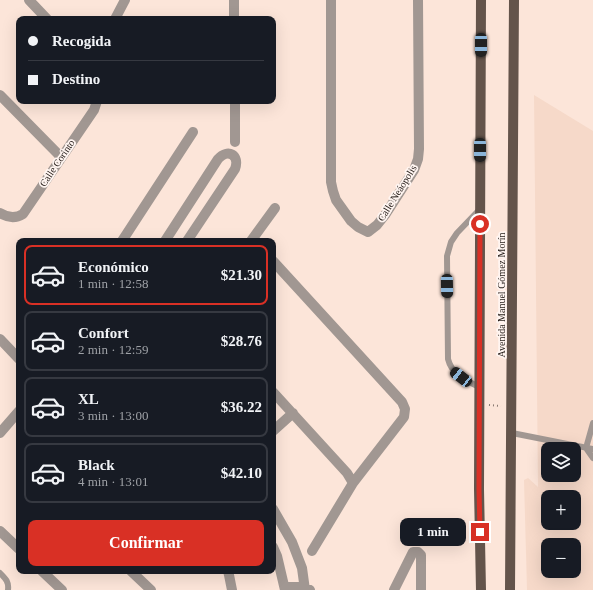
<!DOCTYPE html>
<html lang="es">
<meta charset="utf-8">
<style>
:root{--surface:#171b24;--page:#20242c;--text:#f1f3f6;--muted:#9ea1a6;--line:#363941;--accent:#d93025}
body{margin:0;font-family:"Times New Roman",serif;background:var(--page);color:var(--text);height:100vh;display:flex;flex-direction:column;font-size:15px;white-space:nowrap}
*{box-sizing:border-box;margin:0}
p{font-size:13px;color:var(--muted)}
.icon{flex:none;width:22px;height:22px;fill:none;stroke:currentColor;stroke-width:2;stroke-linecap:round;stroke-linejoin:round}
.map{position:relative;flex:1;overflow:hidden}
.sheet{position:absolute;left:16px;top:238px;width:260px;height:336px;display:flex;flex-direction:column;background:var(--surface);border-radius:8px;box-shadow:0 4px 16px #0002}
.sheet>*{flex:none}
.banner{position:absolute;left:16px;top:16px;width:260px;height:88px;border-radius:8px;box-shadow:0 4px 16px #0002;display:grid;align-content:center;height:88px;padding:0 12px;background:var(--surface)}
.buttons{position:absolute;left:541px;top:442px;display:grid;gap:8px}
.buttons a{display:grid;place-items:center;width:40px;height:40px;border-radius:8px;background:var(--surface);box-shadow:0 4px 16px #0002;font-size:20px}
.end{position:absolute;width:18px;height:18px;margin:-9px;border:5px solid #d93025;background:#fff;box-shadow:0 0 0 2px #fff}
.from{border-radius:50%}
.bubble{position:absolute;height:28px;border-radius:8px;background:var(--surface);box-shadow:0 4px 16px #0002;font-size:13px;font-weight:700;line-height:28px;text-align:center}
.car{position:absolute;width:12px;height:24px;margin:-12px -6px;border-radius:5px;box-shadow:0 0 3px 1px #0007;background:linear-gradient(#222 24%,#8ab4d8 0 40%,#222 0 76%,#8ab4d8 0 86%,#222 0)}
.banner b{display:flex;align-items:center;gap:14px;height:38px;font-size:15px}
.banner b+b{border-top:1px solid var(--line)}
.banner i{width:10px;height:10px;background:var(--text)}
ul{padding:7px 0 0;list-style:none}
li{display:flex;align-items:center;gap:12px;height:60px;margin:0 8px 6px;padding:0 4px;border:2px solid var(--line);border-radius:8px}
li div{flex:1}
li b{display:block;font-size:15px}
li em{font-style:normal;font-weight:700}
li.active{border-color:var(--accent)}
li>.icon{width:36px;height:36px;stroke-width:1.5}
.cta{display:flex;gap:8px;margin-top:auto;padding:8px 12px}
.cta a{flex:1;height:46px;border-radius:8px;background:var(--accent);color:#fff;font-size:16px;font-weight:700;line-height:46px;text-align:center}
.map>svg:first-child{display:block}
</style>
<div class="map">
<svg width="593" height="590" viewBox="0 0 593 590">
<rect width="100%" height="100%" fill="#fce5d9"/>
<path fill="#f6d9c9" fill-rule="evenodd" d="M 534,95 L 593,131 L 593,590 L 527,590 L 524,480 L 528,478 L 538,487 ZM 548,449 L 574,449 L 574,475 L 548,475 ZM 548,497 L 574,497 L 574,523 L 548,523 ZM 548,545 L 574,545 L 574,571 L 548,571 Z"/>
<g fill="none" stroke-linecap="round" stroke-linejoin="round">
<path stroke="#897a72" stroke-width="2" stroke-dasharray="1 3" stroke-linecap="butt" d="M 489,405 L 501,406"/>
<path stroke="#a19792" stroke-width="6" d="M 479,387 C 466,380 452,375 448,359 L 447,256 L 451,242 L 457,233 L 480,209
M 593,423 L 586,448 L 593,458
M 512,433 L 593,449
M 0,573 C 6,579 9,582 8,590"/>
<path stroke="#a19792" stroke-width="10" d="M 29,0 L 47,19
M 234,0 L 234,19
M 331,0 L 331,182 L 333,191 L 336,200 L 351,221 L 358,227 L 368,232 L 377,225 L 385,215 L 414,170 L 418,159 L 419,149 L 418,0
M 115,19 L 125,0
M 0,95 L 61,157
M 235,101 L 235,142
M 0,213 C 8,218 15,219 23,214 L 94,110 L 97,101
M 122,241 L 193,132
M 165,241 L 218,159 C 228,148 240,155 235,169 L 187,241
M 251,241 L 275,208
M 273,261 L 402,402 L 405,409 L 404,417 L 353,483 L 312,551
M 0,339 L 19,359
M 273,392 L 347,473 L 353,483
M 273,431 L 293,413
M 0,433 L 19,411
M 273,509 L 292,542 L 302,568 L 305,590
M 0,531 L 19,549
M 273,547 L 277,556 L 285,590
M 42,571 L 62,590
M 131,571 L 151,590
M 228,571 L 229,575 L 232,590
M 285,587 L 304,587 L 310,590
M 394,590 L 413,552 L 418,552 L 421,555 L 421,590"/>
<path stroke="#64544b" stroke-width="10" d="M 481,0 L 479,489 L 481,590
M 510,590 L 514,0"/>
</g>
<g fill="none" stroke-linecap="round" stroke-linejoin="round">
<path stroke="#d93025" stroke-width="5" d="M 480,224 L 479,489 L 480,532"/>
</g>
<g text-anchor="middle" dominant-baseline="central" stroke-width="3.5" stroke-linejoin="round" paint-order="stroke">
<g font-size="10" fill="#231b17" stroke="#fff5f1">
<text transform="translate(57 163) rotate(-56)">Calle Corinto</text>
<text transform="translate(397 193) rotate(-58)">Calle Neáopolis</text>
<text transform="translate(501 295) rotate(-90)">Avenida Manuel Gómez Morín</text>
</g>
</g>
</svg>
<div class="buttons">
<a><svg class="icon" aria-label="layers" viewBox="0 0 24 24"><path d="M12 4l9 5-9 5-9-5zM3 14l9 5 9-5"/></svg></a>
<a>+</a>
<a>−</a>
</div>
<i class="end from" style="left:480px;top:224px"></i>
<i class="end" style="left:480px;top:532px"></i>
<div class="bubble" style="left:400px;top:518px;width:66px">1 min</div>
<i class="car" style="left:481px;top:45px;rotate:180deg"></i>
<i class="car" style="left:480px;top:150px;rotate:180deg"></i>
<i class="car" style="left:447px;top:286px;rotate:179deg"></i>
<i class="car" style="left:461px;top:377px;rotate:308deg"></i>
<div class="banner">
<b><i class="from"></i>Recogida</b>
<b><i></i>Destino</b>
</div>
<section class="sheet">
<ul>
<li class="active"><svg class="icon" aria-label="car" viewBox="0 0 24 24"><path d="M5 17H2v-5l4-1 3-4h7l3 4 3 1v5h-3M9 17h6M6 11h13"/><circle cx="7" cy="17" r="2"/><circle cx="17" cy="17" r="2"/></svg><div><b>Económico</b><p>1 min · 12:58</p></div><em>$21.30</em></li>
<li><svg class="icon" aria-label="car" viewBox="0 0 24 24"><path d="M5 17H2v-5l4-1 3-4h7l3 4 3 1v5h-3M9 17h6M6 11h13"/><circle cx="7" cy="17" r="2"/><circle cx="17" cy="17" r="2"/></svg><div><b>Confort</b><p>2 min · 12:59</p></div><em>$28.76</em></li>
<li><svg class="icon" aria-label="car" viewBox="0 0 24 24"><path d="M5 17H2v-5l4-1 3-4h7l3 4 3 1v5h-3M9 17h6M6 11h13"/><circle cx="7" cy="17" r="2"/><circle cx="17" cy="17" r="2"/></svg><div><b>XL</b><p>3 min · 13:00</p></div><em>$36.22</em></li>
<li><svg class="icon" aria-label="car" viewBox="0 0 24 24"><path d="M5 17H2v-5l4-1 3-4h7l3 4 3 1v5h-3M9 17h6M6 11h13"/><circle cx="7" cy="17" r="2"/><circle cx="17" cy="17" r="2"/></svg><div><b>Black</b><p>4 min · 13:01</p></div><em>$42.10</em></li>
</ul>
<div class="cta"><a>Confirmar</a></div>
</section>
</div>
